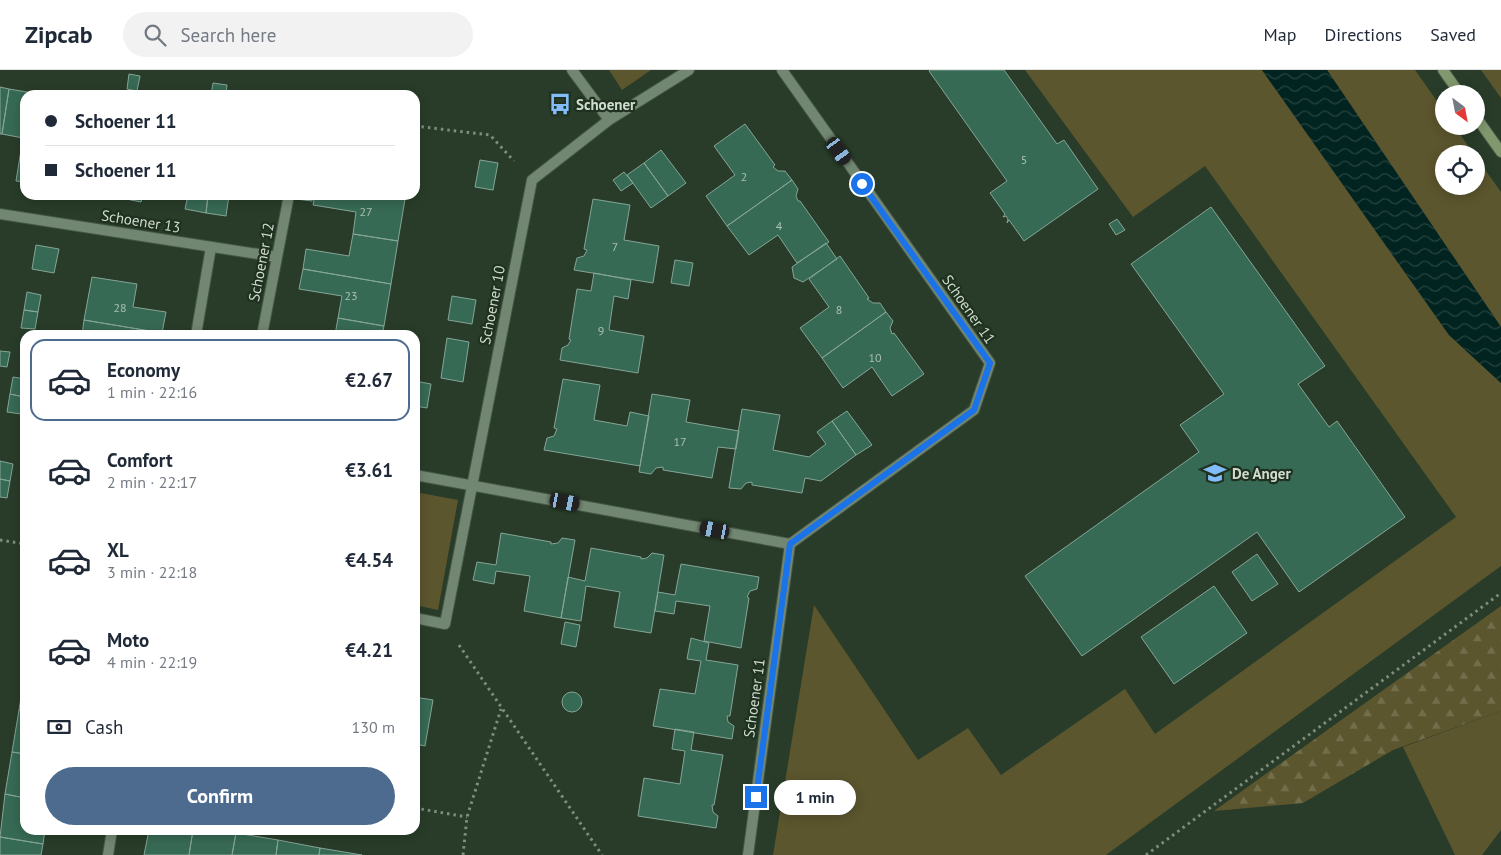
<!DOCTYPE html>
<meta charset="utf-8">
<style>
:root{--surface:#fff;--page:#f2f2f3;--text:#1f2937;--muted:#747a83;--line:#e0e1e3;--accent:#4c6b8f}
body{margin:0;font-family:"PT Sans",sans-serif;background:var(--page);color:var(--text);height:100vh;display:flex;flex-direction:column;font-size:19px;white-space:nowrap}
*{box-sizing:border-box;margin:0}
p{font-size:16px;color:var(--muted)}
.icon{flex:none;width:28px;height:28px;fill:none;stroke:currentColor;stroke-width:2;stroke-linecap:round;stroke-linejoin:round}
.map{position:relative;flex:1;overflow:hidden}
.panel{position:absolute;left:20px;top:260px;width:400px;height:505px;display:flex;flex-direction:column;background:var(--surface);border-radius:15px;box-shadow:0 2px 12px #0003}
.panel>*{flex:none}
.hud{position:absolute;left:20px;top:20px;width:400px;height:110px;border-radius:15px;box-shadow:0 2px 12px #0003;display:grid;align-content:center;height:110px;padding:0 25px;background:var(--surface)}
.needle{width:32px;rotate:148deg}
.fabs{position:absolute;left:1435px;top:15px;display:grid;gap:10px}
.fabs a{display:grid;place-items:center;width:50px;height:50px;border-radius:50%;background:var(--surface);box-shadow:0 2px 12px #0003;font-size:25px}
.end{position:absolute;width:22px;height:22px;margin:-11px;border:6px solid #1a73e8;background:#fff;box-shadow:0 0 0 2px #fff}
.from{border-radius:50%}
.bubble{position:absolute;height:35px;border-radius:18px;background:var(--surface);box-shadow:0 2px 12px #0003;font-size:16px;font-weight:700;line-height:35px;text-align:center}
.car{position:absolute;width:15px;height:30px;margin:-15px -8px;border-radius:6px;box-shadow:0 0 4px 1px #0007;background:linear-gradient(#222 24%,#8ab4d8 0 40%,#222 0 76%,#8ab4d8 0 86%,#222 0)}
.hud b{display:flex;align-items:center;gap:18px;height:48px;font-size:19px}
.hud b+b{border-top:1px solid var(--line)}
.hud i{width:12px;height:12px;background:var(--text)}
ul{padding:9px 0 0;list-style:none}
li{display:flex;align-items:center;gap:15px;height:82px;margin:0 10px 8px;padding:0 15px;border:2px solid transparent;border-radius:15px}
li div{flex:1}
li b{display:block;font-size:19px}
li em{font-style:normal;font-weight:700}
li.current{border-color:var(--accent)}
li>.icon{width:45px;height:45px;stroke-width:1.5}
.pay{display:flex;align-items:center;gap:12px;height:55px;padding:0 25px;font-size:19px}
.pay p{margin-inline-start:auto}
.button{display:flex;gap:10px;margin-top:auto;padding:10px 25px}
.button a{flex:1;height:58px;border-radius:30px;background:var(--accent);color:#fff;font-size:20px;font-weight:700;line-height:58px;text-align:center}
header{display:flex;align-items:center;gap:30px;box-sizing:border-box;height:70px;padding:0 25px;background:var(--surface);border-bottom:1px solid var(--line)}
header strong{font-size:24px}
nav{display:flex;gap:28px;margin-inline-start:auto;font-size:18px}
.search{width:350px;height:45px;background:var(--page);display:flex;align-items:center;gap:12px;box-sizing:border-box;padding:0 18px;border-radius:28px;color:var(--muted);font-size:19px}
.map>svg:first-child{display:block}
</style>
<header>
<strong>Zipcab</strong>
<div class="search"><svg class="icon" aria-label="search" viewBox="0 0 24 24"><circle cx="10" cy="10" r="6"/><path d="M15 15l6 6"/></svg>Search here</div>
<nav><a>Map</a><a>Directions</a><a>Saved</a></nav>
</header>
<div class="map">
<svg width="1501" height="785" viewBox="0 0 1501 785">
<defs>
<pattern id="forest-firs" width="22" height="20" patternUnits="userSpaceOnUse" patternTransform="scale(1.25)"><rect width="22" height="20" fill="#5c562e"/><path d="M5 1l3.5 6h-7zM16 11l3.5 6h-7z" fill="#726e4b"/></pattern>
<pattern id="water-waves" width="16" height="10" patternUnits="userSpaceOnUse" patternTransform="scale(1.25)"><rect width="16" height="10" fill="#022421"/><path d="M0 5q4-4 8 0t8 0" fill="none" stroke="#264340"/></pattern>
</defs>
<rect width="100%" height="100%" fill="#293c29"/>
<path fill="#5c562e" d="M 609,0 L 651,0 L 622,20 Z
M 1025,0 L 1262,0 L 1449,265 L 1501,313 L 1501,496 L 1106,785 L 773,785 L 814,535 L 918,690 L 968,658 L 1001,705 L 1125,619 L 1155,664 L 1456,447 L 1205,96 L 1133,147 Z
M 1327,0 L 1415,0 L 1444,41 L 1444,56 L 1454,56 L 1474,84 L 1444,84 L 1444,116 L 1476,116 L 1476,87 L 1501,122 L 1501,257 Z
M 1481,0 L 1501,0 L 1501,28 Z
M 415,422 L 458,430 L 438,540 L 415,535 Z
M 1501,641 L 1501,760 L 1482,785 L 1455,785 L 1403,677 Z"/>
<path fill="url(#forest-firs)" d="M 1501,536 L 1501,641 L 1393,680 L 1303,733 L 1214,741 Z"/>
<path fill="url(#water-waves)" d="M 1262,0 L 1327,0 L 1501,257 L 1501,313 L 1449,265 Z"/>
<path fill="#376a55" stroke="#85a597" d="M 930,0 L 1004,0 L 1057,74 L 1064,70 L 1098,119 L 1024,171 L 1009,150 L 1007,153 L 1008,149 L 1006,146 L 1003,147 L 1005,144 L 990,123 L 1007,111 L 929,1 Z
M 129,4 L 140,6 L 137,21 L 127,19 Z
M 213,13 L 227,15 L 226,25 L 211,25 Z
M 0,17 L 9,19 L 2,64 L 0,64 Z
M 9,19 L 45,25 L 25,25 L 25,112 L 16,111 L 23,68 L 2,64 Z
M 745,54 L 775,95 L 773,97 L 778,101 L 785,101 L 792,110 L 727,156 L 706,126 L 735,105 L 714,76 Z
M 661,80 L 686,113 L 668,126 L 644,93 Z
M 480,90 L 498,93 L 493,120 L 475,117 Z
M 644,93 L 668,126 L 651,138 L 627,105 Z
M 624,102 L 633,113 L 621,121 L 613,110 Z
M 792,110 L 798,119 L 796,126 L 798,131 L 800,131 L 829,172 L 797,193 L 778,165 L 749,185 L 727,156 Z
M 122,125 L 143,125 L 141,132 L 121,128 Z
M 188,125 L 208,125 L 206,143 L 185,139 Z
M 208,125 L 229,125 L 226,146 L 206,143 Z
M 297,125 L 313,125 L 312,131 L 296,129 Z
M 315,125 L 379,125 L 405,129 L 398,171 L 353,164 L 356,142 L 313,135 Z
M 593,129 L 630,135 L 624,170 L 659,176 L 653,213 L 574,200 L 577,188 L 584,186 L 587,180 L 584,179 Z
M 1211,137 L 1325,296 L 1298,314 L 1329,357 L 1337,351 L 1405,447 L 1299,522 L 1257,462 L 1082,586 L 1025,506 L 1199,382 L 1180,355 L 1224,324 L 1131,194 Z
M 1117,149 L 1125,160 L 1116,165 L 1109,154 Z
M 353,164 L 398,171 L 391,214 L 303,199 L 306,179 L 349,186 Z
M 826,173 L 837,189 L 803,212 L 794,208 L 792,197 Z
M 36,175 L 59,179 L 54,203 L 32,199 Z
M 840,186 L 869,228 L 867,229 L 873,233 L 880,233 L 886,242 L 822,288 L 800,258 L 829,237 L 809,209 Z
M 675,190 L 693,193 L 689,216 L 671,213 Z
M 303,199 L 391,214 L 384,256 L 338,248 L 342,226 L 299,219 Z
M 594,203 L 631,210 L 628,229 L 614,226 L 609,260 L 644,266 L 638,303 L 560,290 L 562,278 L 568,275 L 571,270 L 569,269 L 577,219 L 591,221 Z
M 92,207 L 137,214 L 133,237 L 166,242 L 162,263 L 84,250 Z
M 27,222 L 41,225 L 38,242 L 24,240 Z
M 452,226 L 476,230 L 472,254 L 448,250 Z
M 24,240 L 38,242 L 35,259 L 21,258 Z
M 886,242 L 893,251 L 890,258 L 892,264 L 894,263 L 924,304 L 892,326 L 872,297 L 843,318 L 822,288 Z
M 338,248 L 384,256 L 382,265 L 335,265 Z
M 84,250 L 162,263 L 162,265 L 82,265 Z
M 447,268 L 469,272 L 463,312 L 441,308 Z
M 0,281 L 10,282 L 7,297 L 0,296 Z
M 13,307 L 25,309 L 24,327 L 10,324 Z
M 563,309 L 600,315 L 594,350 L 627,356 L 630,342 L 649,346 L 640,396 L 544,380 L 547,368 L 554,366 L 557,359 L 554,358 Z
M 415,311 L 431,314 L 427,338 L 415,336 Z
M 10,324 L 24,327 L 21,344 L 7,342 Z
M 652,324 L 690,330 L 686,352 L 739,361 L 736,379 L 718,377 L 712,408 L 663,400 L 663,397 L 656,398 L 651,404 L 639,402 Z
M 742,339 L 780,345 L 773,380 L 809,387 L 826,374 L 817,362 L 832,351 L 856,385 L 821,411 L 805,408 L 802,423 L 752,415 L 752,412 L 746,413 L 741,419 L 729,418 Z
M 847,341 L 872,375 L 856,385 L 832,351 Z
M 0,391 L 13,394 L 10,411 L 0,409 Z
M 0,409 L 10,411 L 7,428 L 0,427 Z
M 501,463 L 551,472 L 551,474 L 558,473 L 562,468 L 575,470 L 561,548 L 524,541 L 530,506 L 496,501 L 494,514 L 473,510 L 477,492 L 496,495 Z
M 591,478 L 641,487 L 641,489 L 647,488 L 652,483 L 664,485 L 651,563 L 614,557 L 620,522 L 586,516 L 581,551 L 561,548 L 568,507 L 585,511 Z
M 1257,484 L 1278,514 L 1252,531 L 1232,502 Z
M 681,494 L 759,507 L 757,519 L 750,521 L 747,527 L 749,528 L 741,578 L 704,571 L 710,536 L 676,531 L 674,544 L 655,541 L 658,522 L 675,525 Z
M 1214,516 L 1247,563 L 1174,614 L 1141,567 Z
M 565,552 L 580,555 L 576,577 L 561,574 Z
M 691,568 L 709,573 L 706,590 L 738,595 L 730,646 L 727,646 L 728,652 L 734,656 L 732,669 L 653,656 L 660,619 L 695,624 L 701,591 L 687,589 Z
M 25,604 L 25,641 L 19,640 Z
M562 632a10 10 0 1 1 20 0a10 10 0 1 1-20 0Z
M 415,627 L 433,630 L 425,676 L 415,674 Z
M 19,640 L 25,641 L 25,684 L 12,682 Z
M 675,659 L 694,662 L 691,680 L 723,685 L 714,735 L 712,735 L 713,742 L 718,746 L 716,758 L 638,746 L 644,708 L 680,714 L 685,681 L 672,679 Z
M 12,682 L 25,684 L 25,728 L 5,724 Z
M 5,724 L 25,728 L 25,760 L 45,760 L 43,774 L 0,767 Z
M 149,760 L 193,760 L 189,785 L 144,785 Z
M 193,760 L 216,760 L 236,763 L 232,785 L 189,785 Z
M 236,763 L 278,770 L 276,785 L 232,785 Z
M 0,767 L 43,774 L 41,785 L 0,785 Z
M 278,770 L 320,778 L 319,785 L 276,785 Z
M 320,778 L 362,785 L 319,785 Z"/>
<g fill="none" stroke-linecap="round" stroke-linejoin="round">
<g stroke="#465646" stroke-width="12">
<path id="minor" d="M 0,144 L 277,187
M 196,265 L 211,177
M 262,265 L 289,125
M 415,405 L 790,474 L 974,340 L 990,293 L 782,0
M 415,548 L 445,554 L 532,110 L 609,50
M 108,785 L 112,760
M 748,785 L 790,474"/>
</g>
<g stroke="#465646" stroke-width="12">
<path id="tertiary" d="M 572,0 L 609,50 L 689,0"/>
</g>
<g stroke="#465646" stroke-width="12">
<path id="secondary" d="M 1443,0 L 1460,24
M 1476,47 L 1501,82"/>
</g>
<path stroke="#7e8d7e" stroke-width="3" stroke-dasharray="2.5 4" stroke-linecap="butt" d="M 415,56 L 490,65 L 514,91
M 0,470 L 25,474
M 459,575 L 602,785
M 415,738 L 467,747
M 463,785 L 467,747 L 501,639
M 1146,785 L 1501,523"/>
<use href="#minor" stroke="#728771" stroke-width="10"/>
<use href="#tertiary" stroke="#728771" stroke-width="10"/>
<use href="#secondary" stroke="#81986e" stroke-width="10"/>
</g>
<g fill="none" stroke-linecap="round" stroke-linejoin="round">
<path stroke="#1a73e8" stroke-width="6" d="M 756,727 L 790,474 L 974,340 L 990,293 L 862,114"/>
</g>
<defs>
<g id="bus-bare" transform="scale(1.725)"><path d="M-5-6H5V4H4V6H2V4H-2V6H-4V4H-5ZM-3.5-4V0h7V-4ZM-3.5 1.2v1.5H-2V1.2ZM2 1.2v1.5H3.5V1.2Z" fill="#83bcfa" stroke="#1f311f" stroke-width="2.5" paint-order="stroke"/></g>
<g id="school-bare" transform="scale(1.725)"><path d="M0-5L7-2L0 1L-7-2ZM-4 1L0 2.5L4 1V4Q0 6-4 4Z" fill="#83bcfa" stroke="#1f311f" stroke-width="2.5" paint-order="stroke"/></g>
</defs>
<g fill-rule="evenodd">
<use href="#bus-bare" x="560" y="34"/>
<use href="#school-bare" x="1215" y="403"/>
</g>
<g text-anchor="middle" dominant-baseline="central" stroke-width="4.5" stroke-linejoin="round" paint-order="stroke">
<g font-size="12" fill="#aac0b1">
<text x="1024" y="89">5</text>
<text x="744" y="106">2</text>
<text x="366" y="141">27</text>
<text x="779" y="155">4</text>
<text x="615" y="176">7</text>
<text x="351" y="225">23</text>
<text x="120" y="237">28</text>
<text x="839" y="239">8</text>
<text x="601" y="260">9</text>
<text x="875" y="287">10</text>
<text x="680" y="371">17</text>
</g>
<g font-size="15" font-weight="bold" fill="#d1dcd0" stroke="#1f311f" text-anchor="start">
<text x="576" y="34">Schoener</text>
<text x="1232" y="403">De Anger</text>
</g>
<g font-size="15" fill="#d1dcd0" stroke="#1f311f">
<text transform="translate(141 151) rotate(9)">Schoener 13</text>
<text transform="translate(261 192) rotate(-79)">Schoener 12</text>
<text transform="translate(492 235) rotate(-79)">Schoener 10</text>
<text transform="translate(969 239) rotate(55)">Schoener 11</text>
<text transform="translate(754 628) rotate(-82)">Schoener 11</text>
</g>
</g>
</svg>
<div class="fabs">
<a><svg class="needle" viewBox="-14 -14 28 28"><path d="M0-13l5 13h-10z" fill="#e53935"/><path d="M0 13l5-13h-10z" fill="#747a83"/></svg></a>
<a><svg class="icon" aria-label="locate" viewBox="0 0 24 24"><circle cx="12" cy="12" r="6"/><path d="M12 2v4M12 18v4M2 12h4M18 12h4"/></svg></a>
</div>
<i class="end from" style="left:862px;top:114px"></i>
<i class="end" style="left:756px;top:727px"></i>
<div class="bubble" style="left:774px;top:710px;width:82px">1 min</div>
<i class="car" style="left:839px;top:81px;rotate:144deg"></i>
<i class="car" style="left:565px;top:432px;rotate:101deg"></i>
<i class="car" style="left:715px;top:460px;rotate:281deg"></i>
<div class="hud">
<b><i class="from"></i>Schoener 11</b>
<b><i></i>Schoener 11</b>
</div>
<section class="panel">
<ul>
<li class="current"><svg class="icon" aria-label="car" viewBox="0 0 24 24"><path d="M5 17H2v-5l4-1 3-4h7l3 4 3 1v5h-3M9 17h6M6 11h13"/><circle cx="7" cy="17" r="2"/><circle cx="17" cy="17" r="2"/></svg><div><b>Economy</b><p>1 min · 22:16</p></div><em>€2.67</em></li>
<li><svg class="icon" aria-label="car" viewBox="0 0 24 24"><path d="M5 17H2v-5l4-1 3-4h7l3 4 3 1v5h-3M9 17h6M6 11h13"/><circle cx="7" cy="17" r="2"/><circle cx="17" cy="17" r="2"/></svg><div><b>Comfort</b><p>2 min · 22:17</p></div><em>€3.61</em></li>
<li><svg class="icon" aria-label="car" viewBox="0 0 24 24"><path d="M5 17H2v-5l4-1 3-4h7l3 4 3 1v5h-3M9 17h6M6 11h13"/><circle cx="7" cy="17" r="2"/><circle cx="17" cy="17" r="2"/></svg><div><b>XL</b><p>3 min · 22:18</p></div><em>€4.54</em></li>
<li><svg class="icon" aria-label="car" viewBox="0 0 24 24"><path d="M5 17H2v-5l4-1 3-4h7l3 4 3 1v5h-3M9 17h6M6 11h13"/><circle cx="7" cy="17" r="2"/><circle cx="17" cy="17" r="2"/></svg><div><b>Moto</b><p>4 min · 22:19</p></div><em>€4.21</em></li>
</ul>
<div class="pay"><svg class="icon" aria-label="cash" viewBox="0 0 24 24"><path d="M3 7h18v10H3z"/><circle cx="12" cy="12" r="2"/></svg>Cash<p>130 m</p></div>
<div class="button"><a>Confirm</a></div>
</section>
</div>
